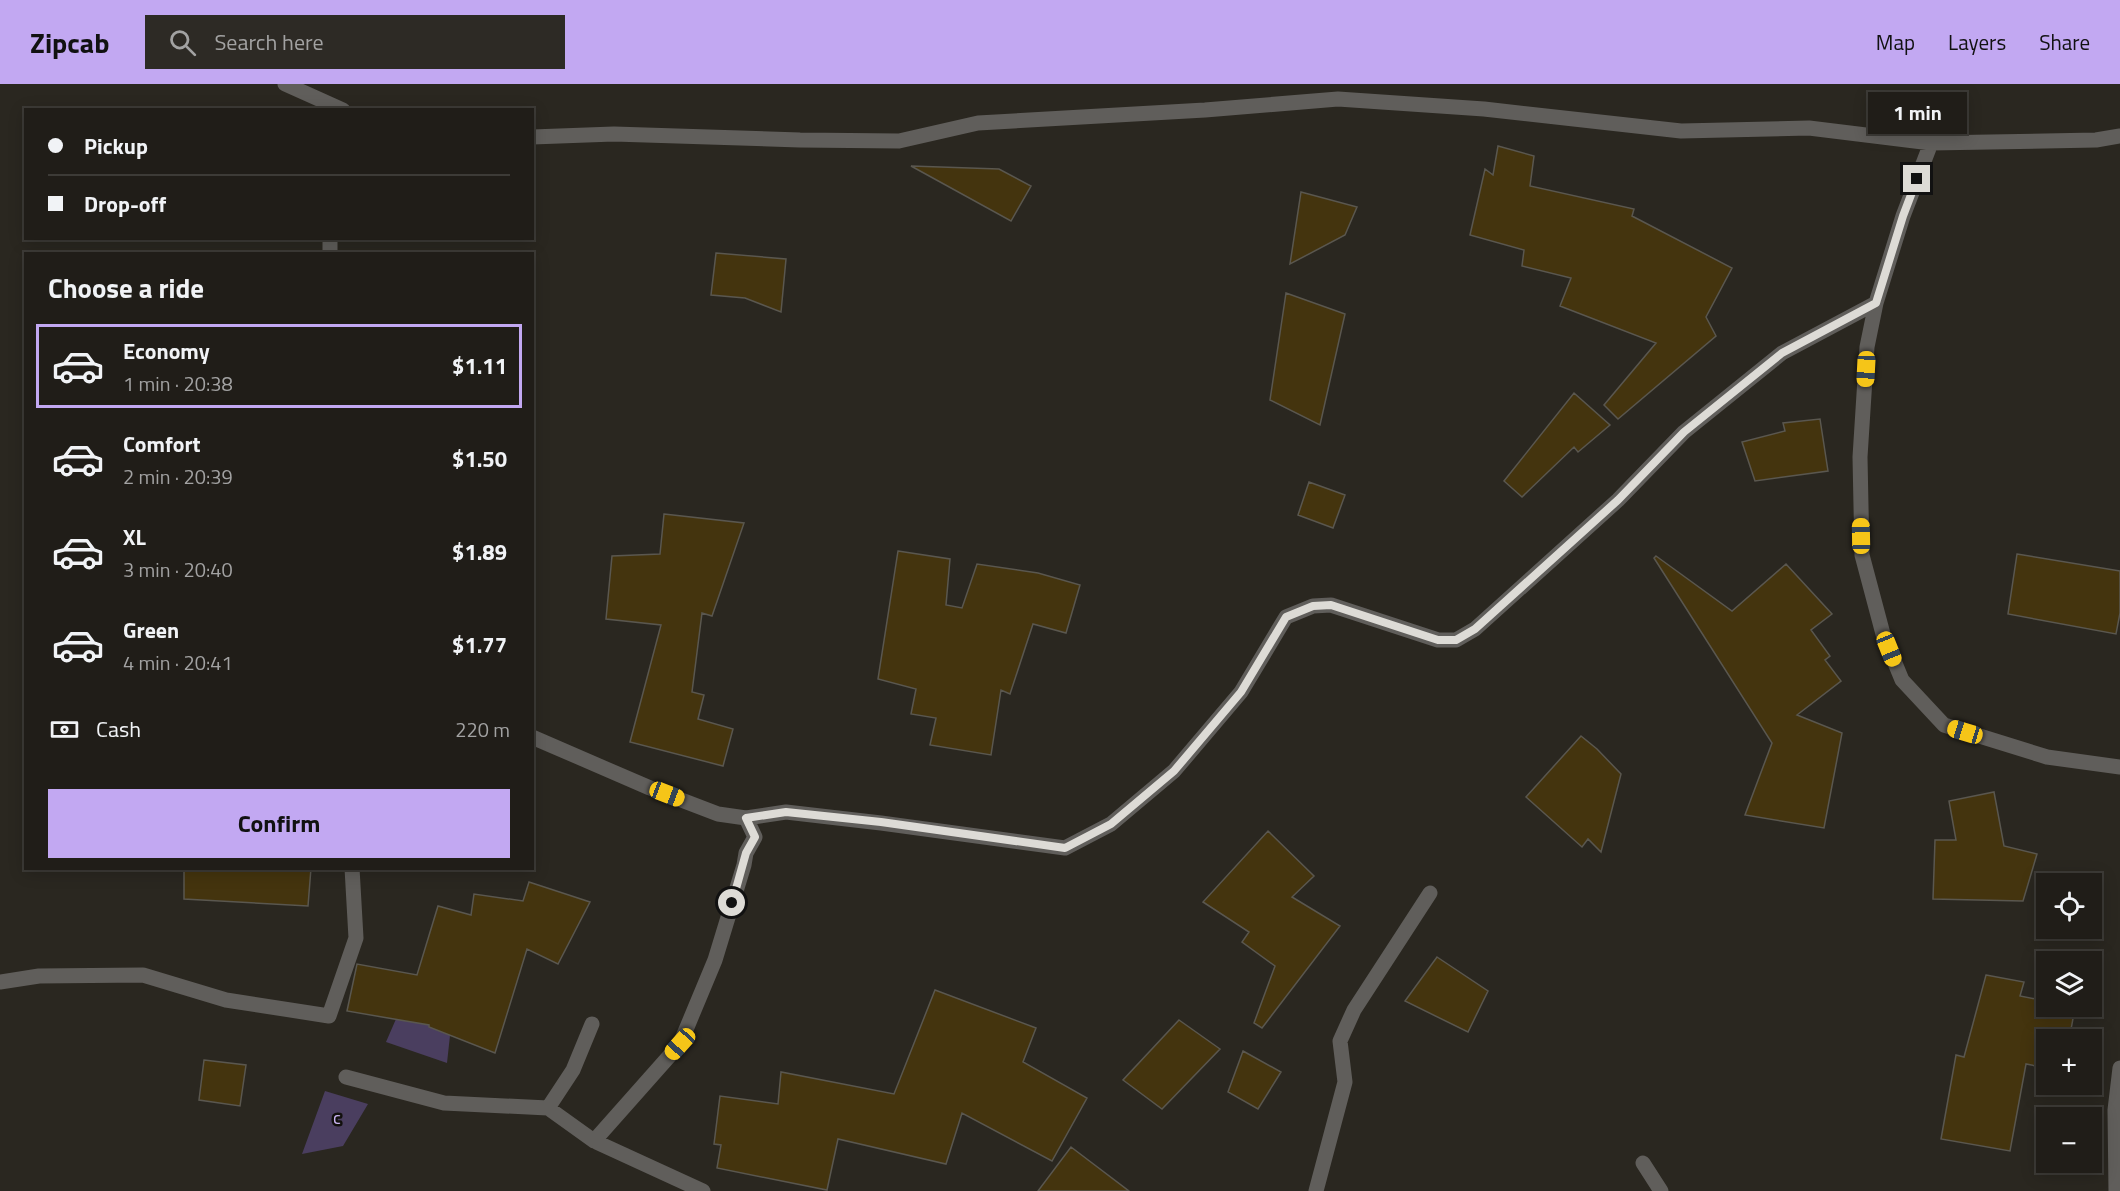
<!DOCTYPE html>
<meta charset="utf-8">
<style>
:root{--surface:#201d18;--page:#2d2a25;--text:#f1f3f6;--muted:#a2a2a2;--line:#3d3b37;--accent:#c2a8f2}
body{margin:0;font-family:"Titillium Web",sans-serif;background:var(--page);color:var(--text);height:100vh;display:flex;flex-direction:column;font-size:22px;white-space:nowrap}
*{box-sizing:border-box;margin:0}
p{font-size:20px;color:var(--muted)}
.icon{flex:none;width:33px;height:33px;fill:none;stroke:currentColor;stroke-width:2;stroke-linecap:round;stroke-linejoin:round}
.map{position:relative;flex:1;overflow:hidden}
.panel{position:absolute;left:24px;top:168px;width:510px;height:618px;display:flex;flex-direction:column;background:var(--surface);border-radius:0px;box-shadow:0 3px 15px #0003,0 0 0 2px var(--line)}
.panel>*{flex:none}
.banner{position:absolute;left:24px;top:24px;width:510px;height:132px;border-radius:0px;box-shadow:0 3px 15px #0003,0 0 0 2px var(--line);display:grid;align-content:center;height:132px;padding:0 24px;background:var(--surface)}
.controls{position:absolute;left:2036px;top:789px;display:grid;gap:12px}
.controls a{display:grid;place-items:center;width:66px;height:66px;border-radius:0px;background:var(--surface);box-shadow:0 3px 15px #0003,0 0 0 2px var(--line);font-size:30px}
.end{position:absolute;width:27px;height:27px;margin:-14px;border:8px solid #dddbd6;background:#111;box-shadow:0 0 0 3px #111}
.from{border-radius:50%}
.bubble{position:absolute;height:42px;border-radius:0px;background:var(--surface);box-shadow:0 3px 15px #0003,0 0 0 2px var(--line);font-size:20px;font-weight:700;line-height:42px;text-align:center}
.car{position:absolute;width:18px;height:36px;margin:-18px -9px;border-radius:8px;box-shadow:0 0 4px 2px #0007;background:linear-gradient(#f5c518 24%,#345 0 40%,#f5c518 0 76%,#345 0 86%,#f5c518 0)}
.banner b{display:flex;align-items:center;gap:21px;height:57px;font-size:22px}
.banner b+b{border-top:2px solid var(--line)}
.banner i{width:15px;height:15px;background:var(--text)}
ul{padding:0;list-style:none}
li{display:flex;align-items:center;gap:18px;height:84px;margin:0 12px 9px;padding:0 12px;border:3px solid transparent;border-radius:0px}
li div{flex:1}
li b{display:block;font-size:22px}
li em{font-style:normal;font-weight:700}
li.on{border-color:var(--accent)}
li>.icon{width:54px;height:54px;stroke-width:1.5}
h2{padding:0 24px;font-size:27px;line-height:72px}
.pay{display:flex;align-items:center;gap:15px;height:66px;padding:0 24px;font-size:22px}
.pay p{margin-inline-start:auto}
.primary-button{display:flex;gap:12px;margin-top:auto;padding:12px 24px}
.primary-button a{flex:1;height:69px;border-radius:0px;background:var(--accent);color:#111;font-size:24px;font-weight:700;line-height:69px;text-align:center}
header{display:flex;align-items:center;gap:36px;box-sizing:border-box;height:84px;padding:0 30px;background:var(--accent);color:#111}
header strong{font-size:28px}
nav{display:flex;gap:33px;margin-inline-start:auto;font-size:21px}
.search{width:420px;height:54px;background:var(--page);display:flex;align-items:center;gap:15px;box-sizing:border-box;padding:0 21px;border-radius:0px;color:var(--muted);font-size:22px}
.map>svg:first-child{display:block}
</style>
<header>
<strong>Zipcab</strong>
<div class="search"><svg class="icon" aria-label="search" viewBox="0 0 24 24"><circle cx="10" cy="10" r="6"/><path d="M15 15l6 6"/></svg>Search here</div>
<nav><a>Map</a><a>Layers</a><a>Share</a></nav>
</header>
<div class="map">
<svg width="2120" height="1107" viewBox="0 0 2120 1107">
<rect width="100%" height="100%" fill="#2a2720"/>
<path fill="#4a3e5f" d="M 406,912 L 454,915 L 447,979 L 386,958 Z
M 325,1007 L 368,1020 L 343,1062 L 302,1070 Z"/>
<path fill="#44340e" stroke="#5a574f" stroke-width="1.5" d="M 1498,62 L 1534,72 L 1530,102 L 1634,125 L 1632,132 L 1732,184 L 1706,233 L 1716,252 L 1618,335 L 1604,321 L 1656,259 L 1560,222 L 1571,194 L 1522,182 L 1524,166 L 1470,151 L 1485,85 L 1493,91 Z
M 911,82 L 999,85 L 1031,102 L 1011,137 Z
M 1301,108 L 1357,123 L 1345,151 L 1290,180 Z
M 716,169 L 786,175 L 781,228 L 745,214 L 711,211 Z
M 1286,209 L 1345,230 L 1320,341 L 1270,316 Z
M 1574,309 L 1610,341 L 1578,368 L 1574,363 L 1522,413 L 1504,397 Z
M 1820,335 L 1828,387 L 1755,397 L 1742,358 L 1785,347 L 1783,339 Z
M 1309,398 L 1345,411 L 1333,444 L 1298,431 Z
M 664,430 L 744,439 L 712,532 L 702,529 L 692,608 L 704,611 L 698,635 L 733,645 L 723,682 L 630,658 L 661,541 L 606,535 L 612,472 L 660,470 Z
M 898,467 L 950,475 L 946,521 L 962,524 L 977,480 L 1038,489 L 1080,501 L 1066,549 L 1033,540 L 1010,610 L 1001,606 L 991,671 L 930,661 L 936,634 L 911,630 L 916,605 L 878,595 Z
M 2017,470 L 2120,487 L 2120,529 L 2116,550 L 2008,530 Z
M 1656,472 L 1732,527 L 1786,480 L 1832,530 L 1811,546 L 1830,572 L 1825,576 L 1841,597 L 1797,631 L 1842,649 L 1824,744 L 1745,731 L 1772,659 L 1654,474 Z
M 1581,652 L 1597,665 L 1621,690 L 1601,768 L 1588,755 L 1582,763 L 1526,713 Z
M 1994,708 L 2004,762 L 2037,770 L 2023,817 L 1933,815 L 1935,756 L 1956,756 L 1949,717 Z
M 1268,747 L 1314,792 L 1292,813 L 1340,842 L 1262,944 L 1254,939 L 1275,882 L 1242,858 L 1249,848 L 1203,818 Z
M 184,784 L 311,784 L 308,822 L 184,815 Z
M 529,798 L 590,818 L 558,880 L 527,865 L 495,969 L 429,943 L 429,941 L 347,927 L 357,880 L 417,891 L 438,822 L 471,831 L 474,810 L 523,817 Z
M 1437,873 L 1488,907 L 1468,948 L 1405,917 Z
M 1986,891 L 2024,898 L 2020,912 L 2046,917 L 2046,922 L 2075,924 L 2069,956 L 2046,956 L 2046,984 L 2026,980 L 2010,1067 L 1941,1055 L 1956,971 L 1964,973 Z
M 935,906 L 1036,944 L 1023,978 L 1087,1014 L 1052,1077 L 962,1029 L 946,1080 L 838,1055 L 827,1106 L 717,1084 L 721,1061 L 714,1060 L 720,1012 L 778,1020 L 781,988 L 894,1010 Z
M 1179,936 L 1220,965 L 1162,1025 L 1123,996 Z
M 1243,967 L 1281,988 L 1258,1025 L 1228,1008 Z
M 204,976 L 246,981 L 240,1022 L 199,1016 Z
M 1071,1063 L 1129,1107 L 1038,1107 Z"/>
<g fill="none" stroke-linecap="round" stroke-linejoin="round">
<path stroke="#605e5b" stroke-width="15" d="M 285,0 L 343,26
M 532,53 L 614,50 L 800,56 L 899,57 L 978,39 L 1205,26 L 1338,15 L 1484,25 L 1681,47 L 1809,44 L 1931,59 L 2096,56 L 2120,52
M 1931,59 L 1903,132 L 1876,219 L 1867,263 L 1860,373 L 1862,471 L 1883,550 L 1902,596 L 1944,641 L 2047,673 L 2120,683
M 330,170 L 330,154
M 532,653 L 650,704 L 718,730 L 746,734
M 0,898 L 39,892 L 143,891 L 226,916 L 329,932 L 356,854 L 352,784
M 346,993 L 444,1019 L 548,1024 L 594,1057 L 703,1107
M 548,1024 L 573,986 L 592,940
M 594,1057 L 680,960 L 715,876 L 744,781 L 746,769 L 755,753 L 746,734 L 786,728 L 881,739 L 1065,764 L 1111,740 L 1174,687 L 1241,608 L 1286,533 L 1313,522 L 1331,521 L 1438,556 L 1456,556 L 1475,545 L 1618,416 L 1684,348 L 1782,269 L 1876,219
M 1643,1079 L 1661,1107
M 1316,1107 L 1345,998 L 1340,957 L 1354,926 L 1430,809
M 2116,1107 L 2115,1026 L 2120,984"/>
</g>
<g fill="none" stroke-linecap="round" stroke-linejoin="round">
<path stroke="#dddbd6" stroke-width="8" d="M 732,819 L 746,769 L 755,753 L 746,734 L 786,728 L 881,738 L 1065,764 L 1111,740 L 1174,687 L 1241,608 L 1286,533 L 1313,522 L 1331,521 L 1438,556 L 1456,556 L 1475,545 L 1618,416 L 1684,348 L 1782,269 L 1876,219 L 1903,132 L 1917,95"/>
</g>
<g text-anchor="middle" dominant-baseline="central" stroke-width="5" stroke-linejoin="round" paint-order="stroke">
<g font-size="18" fill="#ccb7f5" stroke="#12100d">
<text x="337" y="1033">c</text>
</g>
</g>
</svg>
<div class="controls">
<a><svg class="icon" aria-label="locate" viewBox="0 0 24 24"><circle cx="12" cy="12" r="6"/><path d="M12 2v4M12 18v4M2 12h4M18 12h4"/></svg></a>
<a><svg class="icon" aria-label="layers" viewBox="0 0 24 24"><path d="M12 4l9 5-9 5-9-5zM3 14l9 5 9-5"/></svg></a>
<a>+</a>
<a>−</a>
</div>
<i class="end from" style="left:732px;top:819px"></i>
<i class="end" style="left:1917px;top:95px"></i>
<div class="bubble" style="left:1868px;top:8px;width:99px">1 min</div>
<i class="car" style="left:1866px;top:285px;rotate:183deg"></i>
<i class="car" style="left:1861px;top:452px;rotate:359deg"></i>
<i class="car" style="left:1889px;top:565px;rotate:158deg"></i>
<i class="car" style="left:1965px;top:648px;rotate:287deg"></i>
<i class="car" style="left:667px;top:710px;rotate:111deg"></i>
<i class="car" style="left:680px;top:960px;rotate:222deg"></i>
<div class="banner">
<b><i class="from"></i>Pickup</b>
<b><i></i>Drop-off</b>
</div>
<section class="panel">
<h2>Choose a ride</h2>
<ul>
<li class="on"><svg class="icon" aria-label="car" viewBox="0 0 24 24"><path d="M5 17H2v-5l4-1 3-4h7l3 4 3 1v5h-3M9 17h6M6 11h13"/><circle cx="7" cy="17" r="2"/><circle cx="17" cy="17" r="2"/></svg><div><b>Economy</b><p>1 min · 20:38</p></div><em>$1.11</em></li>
<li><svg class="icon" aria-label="car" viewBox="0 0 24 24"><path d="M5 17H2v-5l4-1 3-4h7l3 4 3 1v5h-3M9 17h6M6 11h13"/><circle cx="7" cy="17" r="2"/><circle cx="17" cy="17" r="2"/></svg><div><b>Comfort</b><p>2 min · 20:39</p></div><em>$1.50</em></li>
<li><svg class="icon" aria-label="car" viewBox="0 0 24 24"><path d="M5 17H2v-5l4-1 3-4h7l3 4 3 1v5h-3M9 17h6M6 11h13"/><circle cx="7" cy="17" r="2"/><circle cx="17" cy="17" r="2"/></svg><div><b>XL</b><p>3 min · 20:40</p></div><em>$1.89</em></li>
<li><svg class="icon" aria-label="car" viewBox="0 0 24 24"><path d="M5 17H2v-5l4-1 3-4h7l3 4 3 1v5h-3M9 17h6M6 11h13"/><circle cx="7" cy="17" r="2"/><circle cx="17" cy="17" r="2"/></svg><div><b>Green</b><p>4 min · 20:41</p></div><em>$1.77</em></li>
</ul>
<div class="pay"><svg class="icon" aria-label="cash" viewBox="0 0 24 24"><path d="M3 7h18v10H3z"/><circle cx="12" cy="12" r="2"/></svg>Cash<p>220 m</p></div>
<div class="primary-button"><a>Confirm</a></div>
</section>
</div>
